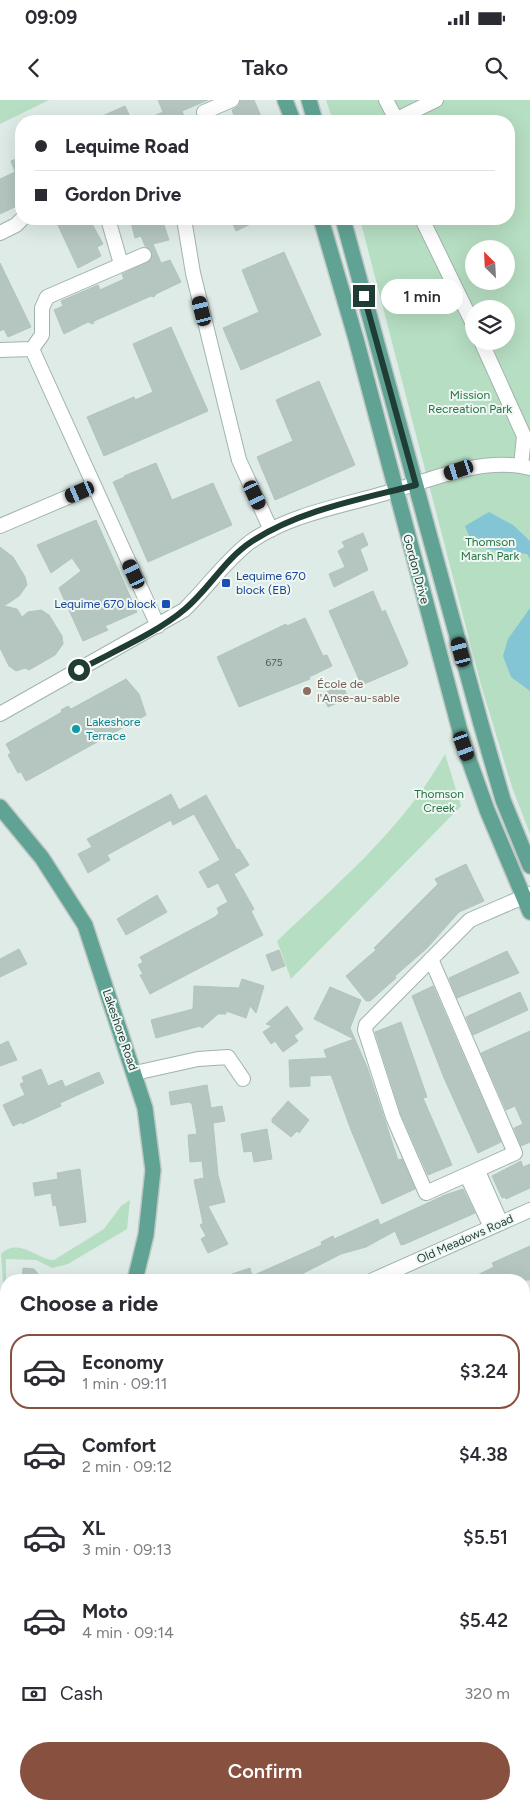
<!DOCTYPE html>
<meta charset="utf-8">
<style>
:root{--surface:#fff;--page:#f2f2f3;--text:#2b2b33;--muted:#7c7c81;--line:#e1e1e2;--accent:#88503f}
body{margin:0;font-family:Figtree,sans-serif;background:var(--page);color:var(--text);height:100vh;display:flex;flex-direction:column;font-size:19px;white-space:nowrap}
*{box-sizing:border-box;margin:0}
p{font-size:16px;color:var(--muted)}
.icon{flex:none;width:28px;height:28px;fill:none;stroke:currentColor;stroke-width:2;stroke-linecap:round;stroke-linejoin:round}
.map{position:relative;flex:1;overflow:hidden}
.details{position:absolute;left:0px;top:1174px;width:530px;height:536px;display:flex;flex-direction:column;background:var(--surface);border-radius:20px 20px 0 0;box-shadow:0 5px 20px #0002}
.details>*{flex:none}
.guide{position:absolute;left:15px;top:15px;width:500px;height:110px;border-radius:20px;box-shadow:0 5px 20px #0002;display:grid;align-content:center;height:110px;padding:0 20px;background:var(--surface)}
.needle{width:32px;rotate:336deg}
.tools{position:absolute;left:465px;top:140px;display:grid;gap:10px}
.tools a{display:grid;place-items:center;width:50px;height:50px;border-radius:50%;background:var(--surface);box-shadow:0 5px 20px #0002;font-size:25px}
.end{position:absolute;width:22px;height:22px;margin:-11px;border:6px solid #1f3c35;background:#fff;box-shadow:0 0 0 2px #fff}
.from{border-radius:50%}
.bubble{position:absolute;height:35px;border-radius:18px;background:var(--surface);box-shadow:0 5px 20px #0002;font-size:16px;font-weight:600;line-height:35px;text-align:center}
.car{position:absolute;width:15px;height:30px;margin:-15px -8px;border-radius:6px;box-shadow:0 0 4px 1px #0007;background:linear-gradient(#222 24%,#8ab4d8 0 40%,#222 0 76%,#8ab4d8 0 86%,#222 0)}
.guide b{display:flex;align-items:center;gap:18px;height:48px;font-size:19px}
.guide b+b{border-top:1px solid var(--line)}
.guide i{width:12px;height:12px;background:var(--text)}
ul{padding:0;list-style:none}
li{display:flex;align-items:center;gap:15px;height:75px;margin:0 10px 8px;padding:0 10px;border:2px solid transparent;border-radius:20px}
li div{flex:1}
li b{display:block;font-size:19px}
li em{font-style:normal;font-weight:600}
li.current{border-color:var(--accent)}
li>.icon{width:45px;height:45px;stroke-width:1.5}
h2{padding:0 20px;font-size:22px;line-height:60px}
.pay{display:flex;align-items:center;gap:12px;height:55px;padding:0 20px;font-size:19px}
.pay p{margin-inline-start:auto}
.primary-button{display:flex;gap:10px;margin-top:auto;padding:10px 20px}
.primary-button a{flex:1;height:58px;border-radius:30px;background:var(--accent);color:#fff;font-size:20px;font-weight:600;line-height:58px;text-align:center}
.status{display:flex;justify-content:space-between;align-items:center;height:35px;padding:0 25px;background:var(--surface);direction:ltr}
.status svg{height:14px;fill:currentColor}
header{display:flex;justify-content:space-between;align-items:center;height:65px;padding:0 20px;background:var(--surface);font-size:22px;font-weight:600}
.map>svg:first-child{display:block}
</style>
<div class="status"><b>09:09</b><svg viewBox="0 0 49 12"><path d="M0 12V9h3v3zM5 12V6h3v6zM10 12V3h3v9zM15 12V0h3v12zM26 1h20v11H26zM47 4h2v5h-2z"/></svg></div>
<header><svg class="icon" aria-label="back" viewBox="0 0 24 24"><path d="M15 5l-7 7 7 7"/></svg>Tako<svg class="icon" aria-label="search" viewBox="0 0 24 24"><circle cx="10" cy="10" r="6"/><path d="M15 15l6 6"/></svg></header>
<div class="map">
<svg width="530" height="1709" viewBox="0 0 530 1709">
<rect width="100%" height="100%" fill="#deebe6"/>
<path fill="#b6dec2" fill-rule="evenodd" d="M 0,0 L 49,0 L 0,24 Z
M 326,0 L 530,0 L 530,734 L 512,687 L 481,585 L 360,119 L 509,119 L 509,21 L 333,21 ZM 474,149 L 506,149 L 506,181 L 474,181 ZM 474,209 L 506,209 L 506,241 L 474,241 Z
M 445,654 L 461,706 L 291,879 L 277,841 C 340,781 402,730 445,654 Z
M 130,1100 L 127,1129 L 68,1164 L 52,1168 L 36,1160 L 6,1159 L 6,1225 L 0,1239 L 0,1228 L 5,1213 L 1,1154 C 19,1136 39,1161 54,1160 L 104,1129 L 121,1106 Z"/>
<path fill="#83c5d4" d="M 489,412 L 513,425 L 530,441 L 530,459 L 527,454 L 488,449 L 471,441 L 465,426 Z
M 530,508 L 530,591 L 511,577 L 503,556 L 508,539 Z"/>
<path fill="#b4c6bf" stroke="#b1c5bd" d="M 158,0 L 208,0 L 182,11 L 186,21 L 142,21 L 163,12 Z
M 241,0 L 254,0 L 263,21 L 236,21 L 232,10 L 239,6 Z
M 125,6 L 132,21 L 91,21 Z
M 21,57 L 21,104 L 0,114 L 0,79 L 15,72 L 11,61 Z
M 55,119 L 83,119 L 86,125 L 91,122 L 103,144 L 97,147 L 101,156 L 78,168 Z
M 130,119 L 162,119 L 169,140 L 153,144 L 161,163 L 170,160 L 181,182 L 156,194 L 154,197 L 151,196 L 94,221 L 93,224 L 88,222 L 64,234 L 54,210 L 63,206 L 61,201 L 98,185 L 100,190 L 124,179 L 122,174 L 151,160 L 152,151 L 145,146 L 141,136 L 135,138 Z
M 231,119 L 261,119 L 236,131 Z
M 284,152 L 321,235 L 241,270 L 223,228 L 259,212 L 242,170 Z
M 0,163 L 31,227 L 8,237 L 4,229 L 0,231 Z
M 171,227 L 208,311 L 104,356 L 87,317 L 134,297 L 135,300 L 153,292 L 133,244 Z
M 319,281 L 355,365 L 275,400 L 257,357 L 293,341 L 276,300 Z
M 156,363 L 172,400 L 213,383 L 232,425 L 148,462 L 113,382 L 125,377 L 124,376 Z
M 96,420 L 137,512 L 105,526 L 108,530 L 83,541 L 59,488 L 81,471 L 72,458 L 51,473 L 37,445 Z
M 363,433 L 368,445 L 360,449 L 368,470 L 334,487 L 329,474 L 345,467 L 338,451 L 345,447 L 342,442 Z
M 0,447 L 13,457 L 25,477 L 27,485 L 19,496 L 4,506 L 17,509 L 22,517 L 28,512 L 41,510 L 49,515 L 62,536 L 63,544 L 55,555 L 29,570 L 25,568 L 16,571 L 9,566 L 0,548 Z
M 373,491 L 382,512 L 385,510 L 408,563 L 406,566 L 364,584 L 361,584 L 329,511 Z
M 305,518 L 323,556 L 327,555 L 332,566 L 309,577 L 310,579 L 239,607 L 217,557 L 286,524 L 287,526 Z
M 126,579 L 139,594 L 146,615 L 32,678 L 26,681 L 21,672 L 18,673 L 8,655 L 11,653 L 6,644 L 62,612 L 61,610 L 68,606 L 71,609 Z
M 343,585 L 348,598 L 328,607 L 322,594 Z
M 171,694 L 179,710 L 206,695 L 237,750 L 239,749 L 249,765 L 234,774 L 254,809 L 251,811 L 263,835 L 150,894 L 140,875 L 143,874 L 138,865 L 143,862 L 140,857 L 215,817 L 219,813 L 217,808 L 228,802 L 218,783 L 208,788 L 199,772 L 220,760 L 194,714 L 173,725 L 171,720 L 107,755 L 110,760 L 88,773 L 78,754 L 92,747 L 87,739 Z
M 466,764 L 484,801 L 459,812 L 427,848 L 395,876 L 396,878 L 370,901 L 366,901 L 346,876 L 376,850 L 374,848 L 438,784 L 435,779 Z
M 157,795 L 167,812 L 126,835 L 117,819 Z
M 19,849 L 27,864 L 0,877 L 0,859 Z
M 279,850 L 285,866 L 272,871 L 266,855 Z
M 507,851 L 519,873 L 457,898 L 449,878 Z
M 242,879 L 264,886 L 256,913 L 250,906 L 246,918 L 226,911 L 226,914 L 218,914 L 202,928 L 200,926 L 156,938 L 151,920 L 193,909 L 194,886 L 239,888 Z
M 433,886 L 501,1042 L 478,1053 L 444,978 L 412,896 Z
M 330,887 L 361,900 L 350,928 L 367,967 L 398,1060 L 402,1059 L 415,1089 L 382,1104 L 351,1030 L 331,975 L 310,976 L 310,986 L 290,987 L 289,960 L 327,958 L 324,950 L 354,939 L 314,919 Z
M 520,892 L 528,910 L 473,935 L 466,917 Z
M 287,906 L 303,929 L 294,936 L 298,941 L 283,952 L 275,941 L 271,944 L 263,932 L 272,926 L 266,924 Z
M 401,922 L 427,997 L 423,998 L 452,1065 L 428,1075 L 401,1014 L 375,932 Z
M 530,931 L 530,1042 L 521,1046 L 514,1028 L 523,1024 L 515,1006 L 506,1010 L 481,953 Z
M 8,941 L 17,960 L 0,966 L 0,945 Z
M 41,969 L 48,986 L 62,980 L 65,987 L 99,972 L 104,983 L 60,1003 L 61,1006 L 22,1024 L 22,1022 L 13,1026 L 3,1005 L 25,995 L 20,984 L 24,982 L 22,977 Z
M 207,985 L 211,1008 L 222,1006 L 225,1021 L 213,1023 L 218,1075 L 225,1102 L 208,1106 L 228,1144 L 208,1153 L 201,1139 L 206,1136 L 200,1125 L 203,1123 L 194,1080 L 204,1078 L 202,1061 L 190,1062 L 188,1035 L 197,1034 L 192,1004 L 189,1002 L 171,1005 L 169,992 Z
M 288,1001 L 309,1020 L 299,1033 L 297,1031 L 291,1037 L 272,1022 L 272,1019 Z
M 267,1029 L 272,1059 L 254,1062 L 252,1051 L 244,1052 L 241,1034 Z
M 521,1061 L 523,1067 L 530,1064 L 530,1088 L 506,1099 L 505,1097 L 502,1098 L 492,1076 Z
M 80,1069 L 86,1122 L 60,1126 L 56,1105 L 53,1106 L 51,1093 L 35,1096 L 33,1083 L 58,1079 L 57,1073 Z
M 463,1089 L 475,1113 L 405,1144 L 401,1145 L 395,1131 L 366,1147 L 341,1154 L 290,1180 L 220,1180 L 220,1178 L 250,1168 L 252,1176 L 322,1145 L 321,1142 L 333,1136 L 334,1139 L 378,1119 L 380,1125 L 445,1095 Z
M 530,1146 L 530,1180 L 467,1180 L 494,1167 L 492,1163 Z
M 23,1168 L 34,1169 L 43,1180 L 22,1180 Z"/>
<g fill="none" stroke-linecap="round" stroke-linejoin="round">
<g stroke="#a1b3ad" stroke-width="16">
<path id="minor" d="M 386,0 L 397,21
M 208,21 L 204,12 L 232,0
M 393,21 L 436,0
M 108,119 L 121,164
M 184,119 L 193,173 L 239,360 L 271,430
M 422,119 L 474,226
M 0,133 L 16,125 L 22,119
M 481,241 L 524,336 L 521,366
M 32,249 L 42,235 L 42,208 L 47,197 L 144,155
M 0,250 L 32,249 L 158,526
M 0,426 L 94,386
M 0,614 L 184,510 C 206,489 225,461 250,442 C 288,415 341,406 386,393 C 410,386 434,377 458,371 C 480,365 508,362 530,368
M 431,859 L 515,1053 L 426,1093 L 393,1017 L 365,930 L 366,925 L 470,820 L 530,794
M 135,973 L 198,959 L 228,957 L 243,979
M 478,1071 L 501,1123
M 467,1076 L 491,1127
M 373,1180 L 530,1110
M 524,1323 L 530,1321
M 0,1409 L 6,1423
M 0,1492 L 6,1479
M 524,1594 L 530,1608"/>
</g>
<g stroke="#c0c8c6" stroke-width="18">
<path id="major" d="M 285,0 L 293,21
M 309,0 L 315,21
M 321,119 L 356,239 L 464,646 L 487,710 L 530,812
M 343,119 L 481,624 L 503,700 L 530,766
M 0,707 L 42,758 L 85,825 L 145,1008 L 153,1070 L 146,1135 L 135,1180
M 142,1704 L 144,1709"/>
</g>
<use href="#minor" stroke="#fff" stroke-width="14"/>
<use href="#major" stroke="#60a394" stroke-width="15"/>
</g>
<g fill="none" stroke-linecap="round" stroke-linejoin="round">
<path stroke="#1f3c35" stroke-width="6" d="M 79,570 C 112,552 157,533 185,509 C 209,489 225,459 251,442 C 299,410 362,399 416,385 L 364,196"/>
</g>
<g fill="#1a4fb4" stroke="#eff7f3" stroke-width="2">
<rect x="221" y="478" width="10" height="10" rx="2.5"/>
<rect x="161" y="499" width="10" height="10" rx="2.5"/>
</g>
<circle fill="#8d6e63" stroke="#eff7f3" stroke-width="2" cx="307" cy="591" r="5"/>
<circle fill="#0f9aa8" stroke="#eff7f3" stroke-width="2" cx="76" cy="629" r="5"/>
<g text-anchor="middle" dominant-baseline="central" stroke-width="4" stroke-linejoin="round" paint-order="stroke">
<g font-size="10" fill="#445e58">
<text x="274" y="562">675</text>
</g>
<g font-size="12" fill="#277447" stroke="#eff7f3">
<text x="470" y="295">Mission<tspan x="470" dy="14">Recreation Park</tspan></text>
<text x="490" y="442">Thomson<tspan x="490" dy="14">Marsh Park</tspan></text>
<text x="439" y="694">Thomson<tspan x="439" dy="14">Creek</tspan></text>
</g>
<g font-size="12" fill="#1f3c35" stroke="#eff7f3">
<text transform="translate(416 469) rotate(75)">Gordon Drive</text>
<text transform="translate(120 930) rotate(71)">Lakeshore Road</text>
<text transform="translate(465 1139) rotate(-24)">Old Meadows Road</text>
</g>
<g font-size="12" fill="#164399" stroke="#eff7f3" text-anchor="start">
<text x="236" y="476">Lequime 670<tspan x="236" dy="14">block (EB)</tspan></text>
<text x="156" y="504" text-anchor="end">Lequime 670 block</text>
</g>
<g font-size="12" fill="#785e54" stroke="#eff7f3" text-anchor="start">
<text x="317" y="584">École de<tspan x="317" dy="14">l'Anse-au-sable</tspan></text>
</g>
<g font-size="12" fill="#0d838f" stroke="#eff7f3" text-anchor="start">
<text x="86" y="622">Lakeshore<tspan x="86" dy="14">Terrace</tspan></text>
</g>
</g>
</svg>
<div class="tools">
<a><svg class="needle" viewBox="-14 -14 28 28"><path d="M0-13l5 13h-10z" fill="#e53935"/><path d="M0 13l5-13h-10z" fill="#7c7c81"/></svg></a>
<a><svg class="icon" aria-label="layers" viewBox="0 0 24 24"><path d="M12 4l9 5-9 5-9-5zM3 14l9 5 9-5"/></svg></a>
</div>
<i class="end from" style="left:79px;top:570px"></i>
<i class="end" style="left:364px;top:196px"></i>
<div class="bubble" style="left:381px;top:179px;width:82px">1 min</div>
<i class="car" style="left:202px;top:211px;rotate:346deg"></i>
<i class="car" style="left:459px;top:370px;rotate:252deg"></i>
<i class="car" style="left:80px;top:392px;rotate:247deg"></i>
<i class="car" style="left:255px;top:395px;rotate:155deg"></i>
<i class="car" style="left:134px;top:474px;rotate:335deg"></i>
<i class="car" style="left:461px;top:552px;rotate:345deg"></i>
<i class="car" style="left:464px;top:646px;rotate:160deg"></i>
<div class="guide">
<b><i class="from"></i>Lequime Road</b>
<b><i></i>Gordon Drive</b>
</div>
<section class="details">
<h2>Choose a ride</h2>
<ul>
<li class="current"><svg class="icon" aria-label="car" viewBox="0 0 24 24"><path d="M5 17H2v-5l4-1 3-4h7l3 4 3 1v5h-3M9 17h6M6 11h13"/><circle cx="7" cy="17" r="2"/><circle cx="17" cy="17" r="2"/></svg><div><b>Economy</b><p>1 min · 09:11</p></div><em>$3.24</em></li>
<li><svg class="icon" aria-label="car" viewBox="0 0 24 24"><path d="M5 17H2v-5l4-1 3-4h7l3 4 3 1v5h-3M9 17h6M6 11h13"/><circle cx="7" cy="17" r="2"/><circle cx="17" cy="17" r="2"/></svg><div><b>Comfort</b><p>2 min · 09:12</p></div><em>$4.38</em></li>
<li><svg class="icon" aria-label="car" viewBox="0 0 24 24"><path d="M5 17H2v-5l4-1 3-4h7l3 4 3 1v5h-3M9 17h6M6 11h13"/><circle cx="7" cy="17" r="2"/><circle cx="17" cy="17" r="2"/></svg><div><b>XL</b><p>3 min · 09:13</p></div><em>$5.51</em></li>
<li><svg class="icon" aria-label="car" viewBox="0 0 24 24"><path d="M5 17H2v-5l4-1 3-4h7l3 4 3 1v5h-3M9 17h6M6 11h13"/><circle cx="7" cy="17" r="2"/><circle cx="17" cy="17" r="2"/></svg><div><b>Moto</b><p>4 min · 09:14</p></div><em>$5.42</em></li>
</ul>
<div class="pay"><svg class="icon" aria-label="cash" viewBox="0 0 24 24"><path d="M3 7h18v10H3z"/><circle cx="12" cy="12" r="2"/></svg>Cash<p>320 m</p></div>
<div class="primary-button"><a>Confirm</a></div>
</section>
</div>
